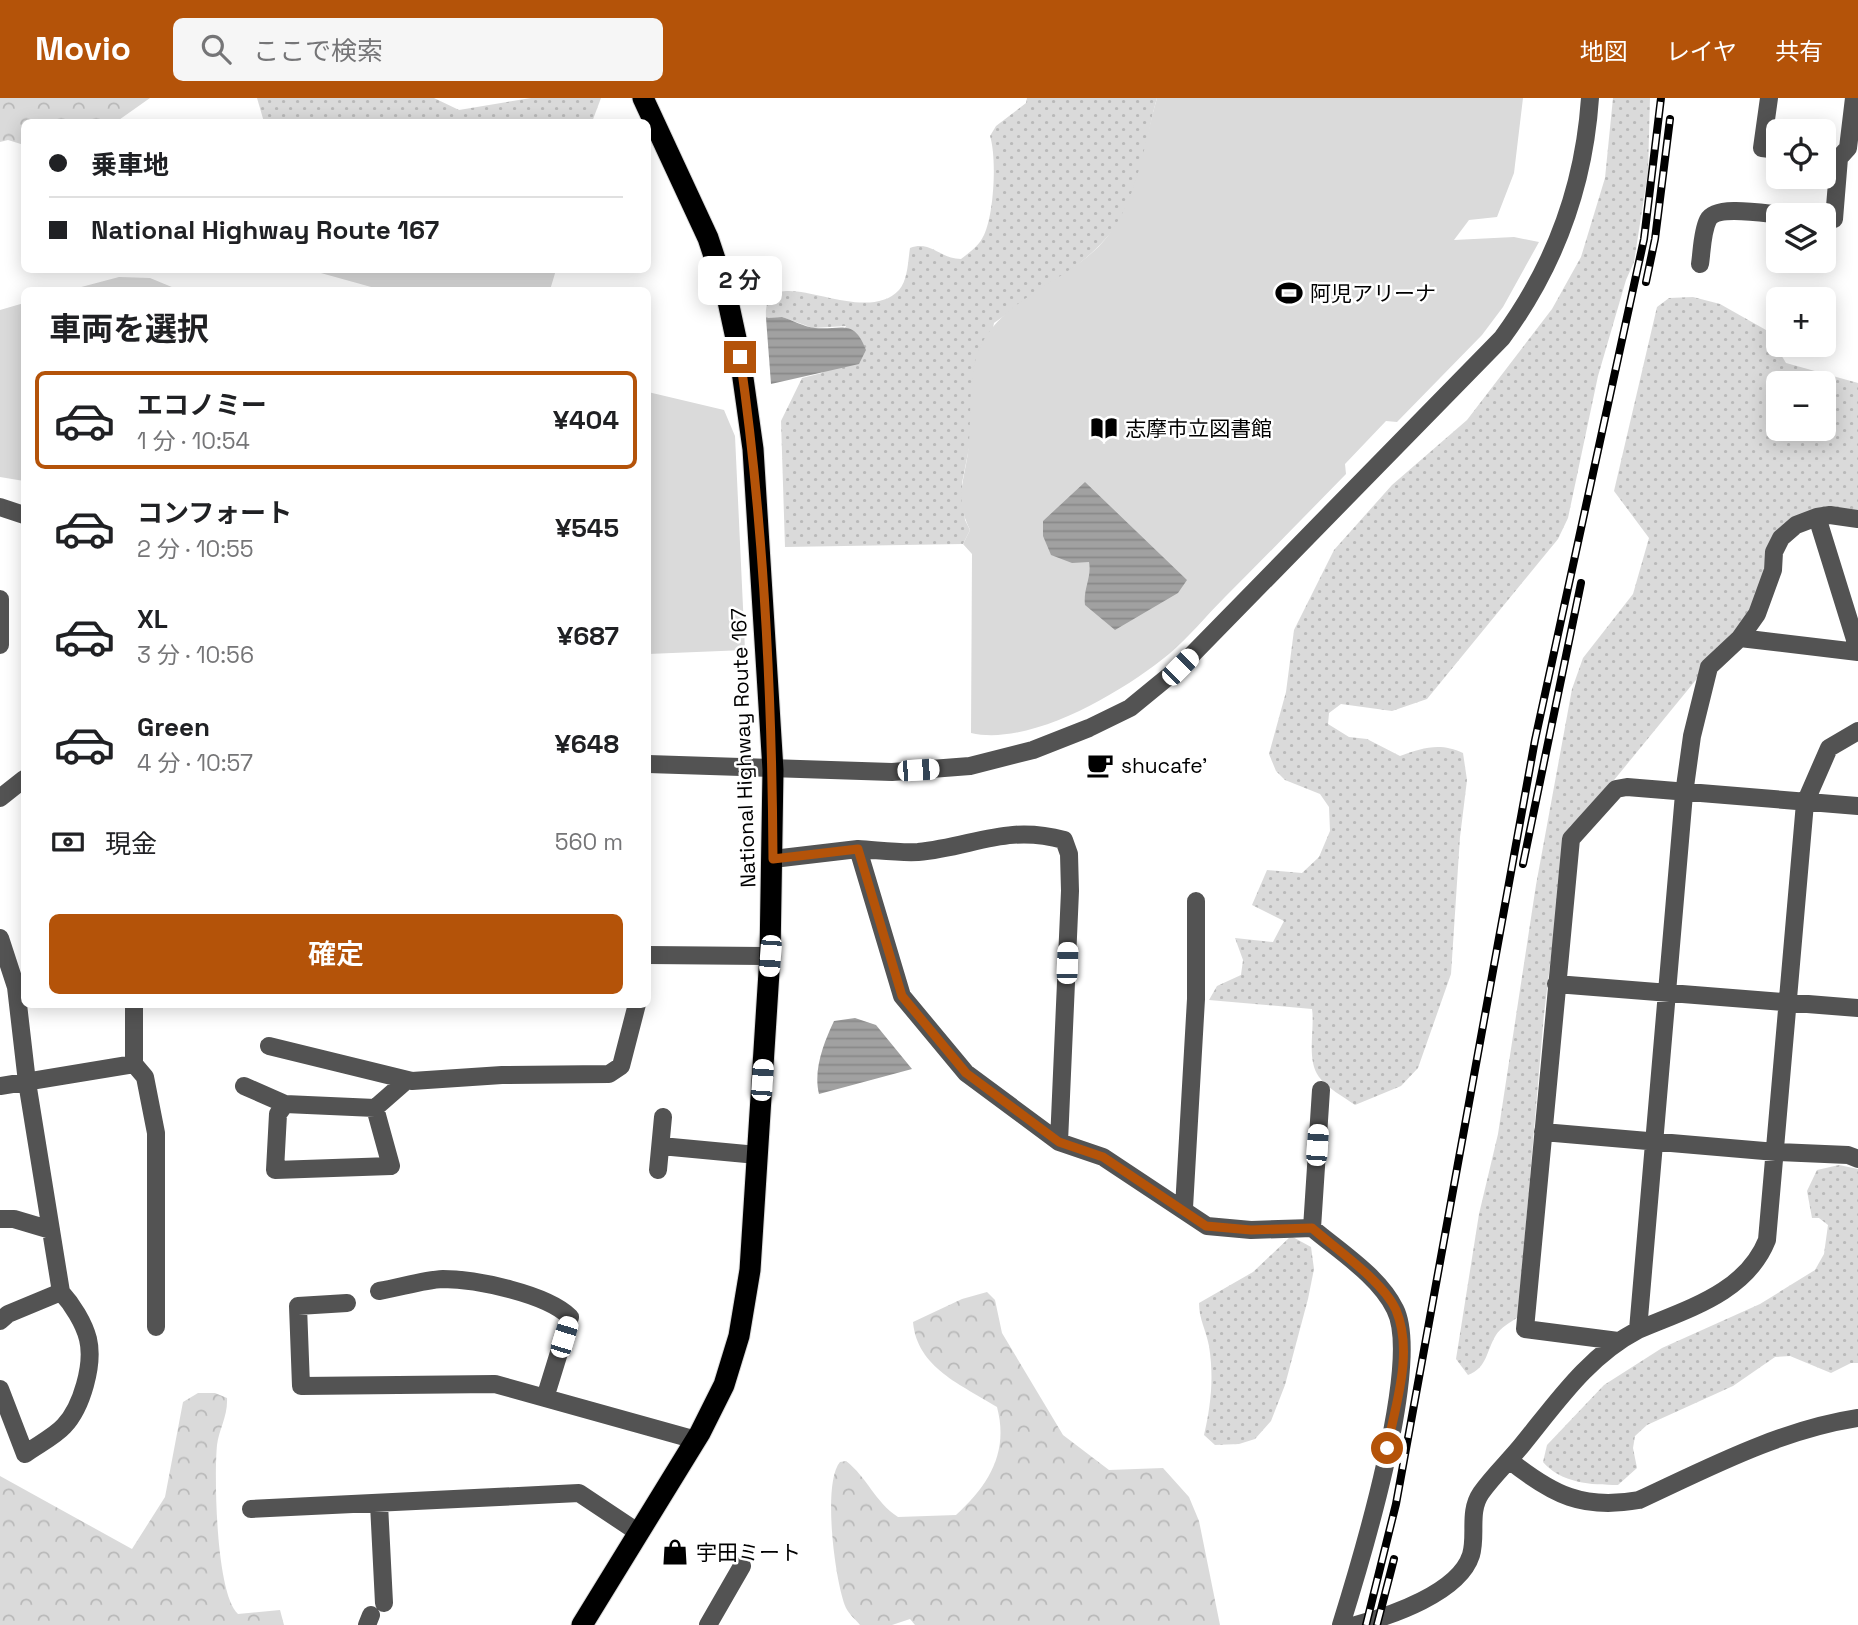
<!DOCTYPE html>
<html lang="ja">
<meta charset="utf-8">
<style>
:root{--surface:#fff;--page:#f6f6f6;--text:#202124;--muted:#757577;--line:#e0e0e0;--accent:#b45309}
body{margin:0;font-family:"Space Grotesk","Noto Sans JP",sans-serif;background:var(--page);color:var(--text);height:100vh;display:flex;flex-direction:column;font-size:26px;white-space:nowrap}
*{box-sizing:border-box;margin:0}
p{font-size:23px;color:var(--muted)}
.icon{flex:none;width:38px;height:38px;fill:none;stroke:currentColor;stroke-width:2;stroke-linecap:round;stroke-linejoin:round}
.map{position:relative;flex:1;overflow:hidden}
.drawer{position:absolute;left:21px;top:189px;width:630px;height:721px;display:flex;flex-direction:column;background:var(--surface);border-radius:10px;box-shadow:0 4px 18px #0003}
.drawer>*{flex:none}
.banner{position:absolute;left:21px;top:21px;width:630px;height:154px;border-radius:10px;box-shadow:0 4px 18px #0003;display:grid;align-content:center;height:154px;padding:0 28px;background:var(--surface)}
.tools{position:absolute;left:1766px;top:21px;display:grid;gap:14px}
.tools a{display:grid;place-items:center;width:70px;height:70px;border-radius:10px;background:var(--surface);box-shadow:0 4px 18px #0003;font-size:35px}
.end{position:absolute;width:32px;height:32px;margin:-16px;border:9px solid #b45309;background:#fff;box-shadow:0 0 0 4px #fff}
.from{border-radius:50%}
.bubble{position:absolute;height:49px;border-radius:10px;background:var(--surface);box-shadow:0 4px 18px #0003;font-size:23px;font-weight:600;line-height:49px;text-align:center}
.car{position:absolute;width:21px;height:42px;margin:-21px -10px;border-radius:9px;box-shadow:0 0 5px 2px #0007;background:linear-gradient(#fff 24%,#345 0 40%,#fff 0 76%,#345 0 86%,#fff 0)}
.banner b{display:flex;align-items:center;gap:24px;height:66px;font-size:26px}
.banner b+b{border-top:2px solid var(--line)}
.banner i{width:18px;height:18px;background:var(--text)}
ul{padding:0;list-style:none}
li{display:flex;align-items:center;gap:21px;height:98px;margin:0 14px 10px;padding:0 14px;border:4px solid transparent;border-radius:10px}
li div{flex:1}
li b{display:block;font-size:26px}
li em{font-style:normal;font-weight:600}
li.on{border-color:var(--accent)}
li>.icon{width:63px;height:63px;stroke-width:1.5}
h2{padding:0 28px;font-size:32px;line-height:84px}
.pay{display:flex;align-items:center;gap:18px;height:77px;padding:0 28px;font-size:26px}
.pay p{margin-inline-start:auto}
.primary-button{display:flex;gap:14px;margin-top:auto;padding:14px 28px}
.primary-button a{flex:1;height:80px;border-radius:10px;background:var(--accent);color:#fff;font-size:28px;font-weight:600;line-height:80px;text-align:center}
header{display:flex;align-items:center;gap:42px;box-sizing:border-box;height:98px;padding:0 35px;background:var(--accent);color:#fff}
header strong{font-size:33px}
nav{display:flex;gap:38px;margin-inline-start:auto;font-size:24px}
.search{width:490px;height:63px;background:var(--page);display:flex;align-items:center;gap:18px;box-sizing:border-box;padding:0 24px;border-radius:10px;color:var(--muted);font-size:26px}
.map>svg:first-child{display:block}
</style>
<header>
<strong>Movio</strong>
<div class="search"><svg class="icon" aria-label="search" viewBox="0 0 24 24"><circle cx="10" cy="10" r="6"/><path d="M15 15l6 6"/></svg>ここで検索</div>
<nav><a>地図</a><a>レイヤ</a><a>共有</a></nav>
</header>
<div class="map">
<svg width="1858" height="1527" viewBox="0 0 1858 1527">
<defs>
<pattern id="grass-dots" width="8" height="8" patternUnits="userSpaceOnUse" patternTransform="scale(1.75)"><rect width="8" height="8" fill="#dadada"/><path d="M2 2h.1M6 6h.1" fill="none" stroke="#b9b9b9" stroke-width="1.8" stroke-linecap="round"/></pattern>
<pattern id="forest-crowns" width="20" height="18" patternUnits="userSpaceOnUse" patternTransform="scale(1.75)"><rect width="20" height="18" fill="#dadada"/><path d="M2 6a3 3 0 1 1 6 0M12 15a3 3 0 1 1 6 0" fill="none" stroke="#b9b9b9"/></pattern>
<pattern id="water-rules" width="6" height="5" patternUnits="userSpaceOnUse" patternTransform="scale(1.75)"><rect width="6" height="5" fill="#a1a1a1"/><path d="M0 2.5h6" fill="none" stroke="#898989"/></pattern>
</defs>
<rect width="100%" height="100%" fill="#fff"/>
<path fill="url(#grass-dots)" fill-rule="evenodd" d="M 257,0 L 434,0 L 459,12 L 531,0 L 601,0 L 592,24 L 264,24 Z
M 1027,0 L 1157,0 C 1147,33 1145,73 1130,105 C 1103,161 1042,190 994,225 L 962,385 L 965,422 L 970,432 L 963,446 L 785,449 L 781,323 L 802,280 L 822,275 L 846,228 L 813,230 L 782,219 L 766,220 C 762,155 861,233 899,192 C 908,182 908,162 910,150 C 931,142 940,161 961,161 C 970,154 979,148 984,137 C 994,116 997,60 990,38 L 996,28 L 1026,5 Z
M 1613,0 L 1650,0 L 1648,74 L 1634,164 L 1626,182 L 1598,278 L 1568,420 L 1558,441 L 1427,601 L 1392,613 L 1341,606 L 1329,615 L 1328,626 L 1349,639 L 1367,641 L 1400,658 C 1422,650 1440,644 1463,655 L 1467,682 L 1460,739 L 1451,876 L 1418,970 L 1401,988 L 1355,1007 C 1344,999 1327,990 1319,979 C 1306,962 1315,931 1312,911 L 1209,902 L 1217,888 L 1241,877 L 1243,862 L 1235,840 L 1273,844 L 1284,823 L 1252,807 L 1267,772 L 1302,775 L 1319,759 L 1330,733 L 1329,709 L 1320,696 L 1285,682 L 1276,673 L 1269,656 L 1286,594 L 1294,532 L 1334,452 L 1392,387 L 1467,322 L 1552,211 L 1581,159 L 1605,80 Z
M 1693,199 L 1720,206 L 1766,232 L 1786,265 L 1858,285 L 1858,414 L 1825,414 L 1766,454 L 1763,480 L 1749,517 L 1583,720 L 1570,728 L 1566,736 L 1544,916 L 1518,1219 C 1511,1224 1500,1230 1496,1237 C 1486,1253 1488,1269 1468,1277 L 1456,1261 L 1479,1116 L 1498,1036 L 1536,787 L 1572,591 L 1583,560 L 1633,496 L 1649,440 L 1614,393 L 1657,209 L 1669,200 ZM 1778,285 L 1824,285 L 1824,331 L 1778,331 Z
M 1839,1067 L 1858,1071 L 1858,1265 L 1851,1265 L 1831,1275 L 1790,1258 L 1775,1259 L 1733,1288 L 1647,1327 L 1635,1338 L 1633,1350 L 1637,1370 L 1618,1387 C 1591,1387 1561,1385 1543,1364 L 1547,1347 L 1604,1287 L 1662,1250 L 1760,1206 L 1815,1172 L 1824,1156 L 1828,1127 L 1819,1120 L 1812,1120 L 1807,1093 L 1817,1072 Z
M 1291,1138 L 1311,1149 L 1314,1171 L 1308,1201 L 1285,1287 L 1271,1323 L 1255,1341 L 1239,1346 L 1215,1347 L 1204,1337 C 1211,1307 1214,1279 1209,1248 C 1206,1232 1199,1221 1199,1205 L 1253,1174 Z"/>
<path fill="url(#forest-crowns)" d="M 0,0 L 150,0 L 116,24 L 24,24 L 24,47 L 8,42 L 0,44 Z
M 987,1194 L 995,1202 L 1002,1235 L 1063,1337 L 1109,1372 L 1163,1370 L 1189,1399 L 1199,1423 L 1220,1527 L 915,1527 L 910,1521 L 892,1527 L 860,1527 C 856,1522 849,1516 846,1510 C 835,1484 822,1385 840,1364 L 846,1363 C 867,1379 875,1404 898,1419 L 956,1417 C 989,1387 1009,1354 997,1309 C 962,1287 917,1270 913,1224 L 962,1201 Z
M 198,1295 L 215,1295 L 227,1300 C 228,1318 219,1331 217,1347 C 214,1380 216,1496 238,1516 L 280,1512 L 284,1527 L 0,1527 L 0,1378 L 132,1451 L 165,1399 L 183,1304 Z"/>
<path fill="#dadada" d="M 1157,0 L 1523,0 L 1514,75 L 1497,119 L 1469,122 L 1454,142 L 1514,139 L 1539,144 L 1503,209 L 1482,237 L 1397,324 L 1386,323 L 1345,366 L 1346,376 C 1306,417 1266,458 1225,499 C 1207,517 1189,539 1169,556 C 1124,593 1031,649 971,635 L 972,456 L 963,446 L 970,432 C 953,397 966,381 969,345 C 971,320 969,283 976,260 C 994,200 1071,185 1107,139 C 1139,99 1143,48 1157,0 Z
M 310,172 L 556,172 L 550,192 L 382,192 Z
M 119,179 L 150,180 L 179,192 L 70,192 Z
M 24,205 L 24,383 L 0,379 L 0,212 Z
M 648,294 L 724,312 L 735,338 L 745,552 L 648,556 Z"/>
<path fill="url(#water-rules)" d="M 782,219 C 792,222 804,229 815,230 C 842,232 854,220 866,252 L 859,266 L 771,286 L 766,220 Z
M 1085,384 L 1187,482 L 1178,495 L 1115,532 L 1085,507 C 1083,491 1092,479 1089,464 L 1072,465 L 1051,457 L 1043,438 L 1043,423 Z
M 855,920 L 876,927 L 912,971 L 819,996 C 813,972 824,944 834,923 Z"/>
<g fill="none" stroke-linecap="round" stroke-linejoin="round">
<g stroke="#dbdbdb" stroke-width="23">
<path id="highway" d="M 582,1527 L 700,1335 L 724,1287 L 739,1238 L 750,1172 L 770,858 L 773,672 L 753,351 L 740,259 L 726,194 L 708,140 L 643,0"/>
</g>
<path stroke="#535353" stroke-width="18" d="M 1769,0 L 1762,50 L 1778,52
M 1824,58 L 1839,60 L 1848,50 L 1854,0
M 1824,120 L 1834,121 L 1839,60
M 1700,166 C 1702,153 1702,134 1708,122 C 1716,106 1767,116 1783,117
M 0,409 L 24,417
M 1817,419 L 1858,551
M 0,501 L 0,547
M 1740,540 L 1858,554
M 648,666 L 892,674 L 970,668 L 1033,652 L 1089,630 L 1130,610 L 1180,569 L 1502,240 C 1555,168 1584,89 1590,0
M 0,700 L 24,681
M 858,751 C 877,752 898,755 918,754 C 973,749 1006,726 1064,742 L 1069,756 L 1070,793 L 1059,1044
M 773,761 L 858,751 L 902,898 L 966,975 L 1059,1044 L 1103,1059 L 1207,1128 L 1251,1132 L 1312,1130 C 1339,1153 1379,1178 1395,1211 C 1422,1264 1360,1466 1341,1527
M 0,840 L 16,889 L 27,984 L 61,1194 C 72,1206 84,1225 88,1241 C 94,1266 82,1309 64,1328 C 54,1339 37,1347 25,1356 L 0,1291
M 648,857 L 770,858
M 1556,886 L 1858,910
M 134,906 L 134,966 L 145,979 L 156,1035 L 156,1229
M 269,948 L 412,983 L 502,977 L 609,976 L 621,968 L 637,906
M 0,988 L 134,966
M 244,988 L 285,1006
M 375,1010 L 391,1068 L 275,1072 L 278,1016 L 285,1006 L 375,1010 L 407,982
M 1543,1034 L 1776,1054 L 1848,1057 L 1858,1061
M 661,1048 L 757,1057
M 658,1072 L 663,1019
M 1184,1110 L 1196,901 L 1196,803
M 0,1121 L 14,1121 L 51,1132
M 1312,1130 L 1321,992
M 379,1193 C 399,1190 422,1182 443,1181 C 476,1181 547,1196 570,1219 L 545,1300
M 347,1205 L 298,1208 L 301,1288 L 495,1286 L 696,1342
M 0,1223 L 8,1216 L 61,1194
M 1638,1232 C 1687,1211 1746,1195 1767,1142 L 1805,705 L 1829,650 L 1858,633
M 1618,1243 L 1525,1231 L 1571,741 L 1616,691 L 1627,689 L 1858,708
M 1509,1362 C 1553,1397 1583,1412 1639,1402 C 1710,1369 1780,1332 1858,1320
M 379,1406 L 384,1505
M 251,1411 L 579,1395 L 639,1435
M 367,1527 L 371,1517
M 708,1527 L 742,1468
M 1356,1527 C 1390,1518 1459,1495 1471,1457 C 1477,1437 1468,1414 1481,1395 C 1493,1378 1509,1363 1522,1347 C 1557,1304 1588,1258 1638,1232 L 1684,696 L 1692,638 L 1709,569 L 1740,540 L 1757,516 L 1773,472 L 1774,454 L 1781,440 L 1796,427 L 1817,419 L 1830,417 L 1858,421"/>
<use href="#highway" stroke="#000" stroke-width="21"/>
<g stroke="#000" stroke-width="8">
<path id="rail" d="M 1646,184 L 1655,141 L 1670,21
M 1523,766 L 1581,485
M 1366,1527 L 1396,1406 L 1535,642 L 1644,141 L 1661,0
M 1377,1527 L 1394,1461"/>
</g>
<use href="#rail" stroke="#fff" stroke-width="5" stroke-dasharray="16" stroke-linecap="butt"/>
</g>
<g fill="none" stroke-linecap="round" stroke-linejoin="round">
<path stroke="#b45309" stroke-width="9" d="M 740,259 C 764,425 772,593 773,761 L 858,751 L 902,898 L 966,975 L 1059,1044 L 1103,1059 L 1206,1128 L 1251,1132 L 1312,1130 C 1336,1151 1383,1183 1396,1212 C 1414,1255 1395,1308 1387,1350"/>
</g>
<defs>
<g id="stadium-bare" transform="scale(2.1)"><path d="M0-5a6.5 5 0 1 0 0 10a6.5 5 0 1 0 0-10ZM-3.5-1.8h7v3.6h-7Z" fill="#000" stroke="#fff" stroke-width="2.5" paint-order="stroke"/></g>
<g id="library-bare" transform="scale(2.1)"><path d="M-6-4Q-3-5.5-.7-3.5V5Q-3 3-6 4ZM6-4Q3-5.5 .7-3.5V5Q3 3 6 4Z" fill="#000" stroke="#fff" stroke-width="2.5" paint-order="stroke"/></g>
<g id="cafe-bare" transform="scale(2.1)"><path d="M-5.5-4.5H6V0H3Q3 3.5 0 3.5H-2.5Q-5.5 3.5-5.5 0ZM3-3.2v2h1.7v-2ZM-6 4.5H4V6H-6Z" fill="#000" stroke="#fff" stroke-width="2.5" paint-order="stroke"/></g>
<g id="shop-bare" transform="scale(2.1)"><path d="M-5-2.5h2.3a2.7 3.5 0 0 1 5.4 0H5L5.5 6h-11ZM-1.5-2.5h3a1.5 2.3 0 0 0-3 0Z" fill="#000" stroke="#fff" stroke-width="2.5" paint-order="stroke"/></g>
</defs>
<g fill-rule="evenodd">
<use href="#stadium-bare" x="1289" y="195"/>
<use href="#library-bare" x="1104" y="330"/>
<use href="#cafe-bare" x="1100" y="667"/>
<use href="#shop-bare" x="675" y="1454"/>
</g>
<g text-anchor="middle" dominant-baseline="central" stroke-width="5" stroke-linejoin="round" paint-order="stroke">
<g font-size="21" fill="#000" stroke="#fff" text-anchor="start">
<text x="1310" y="195">阿児アリーナ</text>
<text x="1125" y="330">志摩市立図書館</text>
<text x="1121" y="667">shucafe’</text>
<text x="696" y="1454">宇田ミート</text>
</g>
<g font-size="21" fill="#000" stroke="#fff">
<text transform="translate(743 650) rotate(-92)">National Highway Route 167</text>
</g>
</g>
</svg>
<div class="tools">
<a><svg class="icon" aria-label="locate" viewBox="0 0 24 24"><circle cx="12" cy="12" r="6"/><path d="M12 2v4M12 18v4M2 12h4M18 12h4"/></svg></a>
<a><svg class="icon" aria-label="layers" viewBox="0 0 24 24"><path d="M12 4l9 5-9 5-9-5zM3 14l9 5 9-5"/></svg></a>
<a>+</a>
<a>−</a>
</div>
<i class="end from" style="left:1387px;top:1350px"></i>
<i class="end" style="left:740px;top:259px"></i>
<div class="bubble" style="left:698px;top:158px;width:84px">2 分</div>
<i class="car" style="left:1180px;top:569px;rotate:45deg"></i>
<i class="car" style="left:918px;top:672px;rotate:86deg"></i>
<i class="car" style="left:770px;top:858px;rotate:184deg"></i>
<i class="car" style="left:1067px;top:865px;rotate:2deg"></i>
<i class="car" style="left:762px;top:982px;rotate:4deg"></i>
<i class="car" style="left:1317px;top:1047px;rotate:4deg"></i>
<i class="car" style="left:564px;top:1239px;rotate:17deg"></i>
<div class="banner">
<b><i class="from"></i>乗車地</b>
<b><i></i>National Highway Route 167</b>
</div>
<section class="drawer">
<h2>車両を選択</h2>
<ul>
<li class="on"><svg class="icon" aria-label="car" viewBox="0 0 24 24"><path d="M5 17H2v-5l4-1 3-4h7l3 4 3 1v5h-3M9 17h6M6 11h13"/><circle cx="7" cy="17" r="2"/><circle cx="17" cy="17" r="2"/></svg><div><b>エコノミー</b><p>1 分 · 10:54</p></div><em>¥404</em></li>
<li><svg class="icon" aria-label="car" viewBox="0 0 24 24"><path d="M5 17H2v-5l4-1 3-4h7l3 4 3 1v5h-3M9 17h6M6 11h13"/><circle cx="7" cy="17" r="2"/><circle cx="17" cy="17" r="2"/></svg><div><b>コンフォート</b><p>2 分 · 10:55</p></div><em>¥545</em></li>
<li><svg class="icon" aria-label="car" viewBox="0 0 24 24"><path d="M5 17H2v-5l4-1 3-4h7l3 4 3 1v5h-3M9 17h6M6 11h13"/><circle cx="7" cy="17" r="2"/><circle cx="17" cy="17" r="2"/></svg><div><b>XL</b><p>3 分 · 10:56</p></div><em>¥687</em></li>
<li><svg class="icon" aria-label="car" viewBox="0 0 24 24"><path d="M5 17H2v-5l4-1 3-4h7l3 4 3 1v5h-3M9 17h6M6 11h13"/><circle cx="7" cy="17" r="2"/><circle cx="17" cy="17" r="2"/></svg><div><b>Green</b><p>4 分 · 10:57</p></div><em>¥648</em></li>
</ul>
<div class="pay"><svg class="icon" aria-label="cash" viewBox="0 0 24 24"><path d="M3 7h18v10H3z"/><circle cx="12" cy="12" r="2"/></svg>現金<p>560 m</p></div>
<div class="primary-button"><a>確定</a></div>
</section>
</div>
